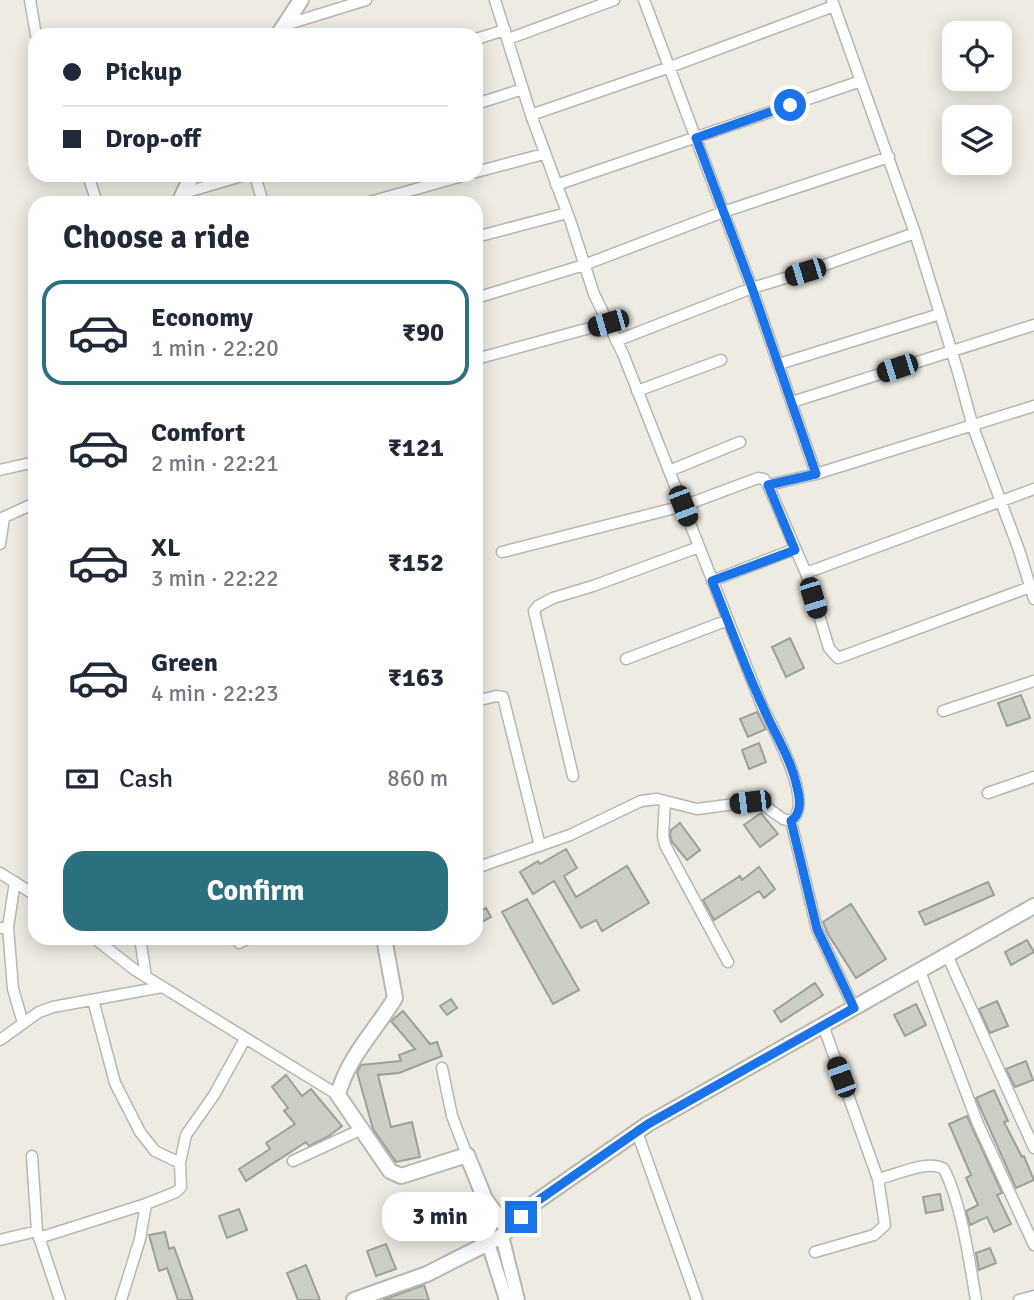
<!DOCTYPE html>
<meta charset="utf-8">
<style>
:root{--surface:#fff;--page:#f6f6f7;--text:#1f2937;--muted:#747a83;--line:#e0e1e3;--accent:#2a707e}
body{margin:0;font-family:Signika,sans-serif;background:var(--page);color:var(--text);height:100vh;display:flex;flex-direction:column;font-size:26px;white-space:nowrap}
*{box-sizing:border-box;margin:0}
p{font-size:23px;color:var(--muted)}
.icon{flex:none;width:38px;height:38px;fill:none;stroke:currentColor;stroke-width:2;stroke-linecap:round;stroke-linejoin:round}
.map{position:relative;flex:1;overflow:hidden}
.side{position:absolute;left:28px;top:196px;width:455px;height:749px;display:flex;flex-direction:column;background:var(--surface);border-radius:21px;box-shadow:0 4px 18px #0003}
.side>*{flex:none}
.guide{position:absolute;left:28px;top:28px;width:455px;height:154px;border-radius:21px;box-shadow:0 4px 18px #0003;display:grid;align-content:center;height:154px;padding:0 35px;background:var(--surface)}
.fabs{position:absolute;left:942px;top:21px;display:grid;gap:14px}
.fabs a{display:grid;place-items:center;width:70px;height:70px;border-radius:14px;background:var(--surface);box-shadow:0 4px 18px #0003;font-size:35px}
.end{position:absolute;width:32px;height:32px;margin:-16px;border:9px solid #1a73e8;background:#fff;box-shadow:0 0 0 4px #fff}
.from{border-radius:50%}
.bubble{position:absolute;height:49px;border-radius:21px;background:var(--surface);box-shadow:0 4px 18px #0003;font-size:23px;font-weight:800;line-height:49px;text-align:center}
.car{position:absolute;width:21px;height:42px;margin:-21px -10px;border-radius:9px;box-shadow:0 0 5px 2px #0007;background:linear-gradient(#222 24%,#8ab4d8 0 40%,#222 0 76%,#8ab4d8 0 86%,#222 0)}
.guide b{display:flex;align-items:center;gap:24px;height:66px;font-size:26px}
.guide b+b{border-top:2px solid var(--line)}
.guide i{width:18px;height:18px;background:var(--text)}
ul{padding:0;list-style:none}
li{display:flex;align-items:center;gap:21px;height:105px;margin:0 14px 10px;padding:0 21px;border:4px solid transparent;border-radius:21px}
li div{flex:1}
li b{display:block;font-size:26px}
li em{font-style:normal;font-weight:800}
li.current{border-color:var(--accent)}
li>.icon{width:63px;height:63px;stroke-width:1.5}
h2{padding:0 35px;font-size:32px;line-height:84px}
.pay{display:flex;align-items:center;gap:18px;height:77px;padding:0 35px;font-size:26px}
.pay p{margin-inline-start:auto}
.cta{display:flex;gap:14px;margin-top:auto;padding:14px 35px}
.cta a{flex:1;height:80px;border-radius:21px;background:var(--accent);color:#fff;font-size:28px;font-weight:800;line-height:80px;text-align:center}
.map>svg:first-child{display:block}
</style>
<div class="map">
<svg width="1034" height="1300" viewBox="0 0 1034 1300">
<rect width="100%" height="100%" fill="#eeebe2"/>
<path fill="#cccec5" stroke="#9ea097" stroke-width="2" d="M 790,638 L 804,668 L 786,677 L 772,647 Z
M 1021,695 L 1030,718 L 1007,726 L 998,703 Z
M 757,712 L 766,729 L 748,737 L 740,719 Z
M 759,743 L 766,762 L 749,769 L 742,750 Z
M 761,813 L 778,834 L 760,847 L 744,825 Z
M 680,823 L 700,850 L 687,860 L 672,842 L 670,835 L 671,830 Z
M 566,849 L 577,868 L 564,876 L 576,897 L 627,866 L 649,903 L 602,931 L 596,920 L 581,928 L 554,881 L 533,894 L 520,872 L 538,861 L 540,864 Z
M 759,867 L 775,889 L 764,898 L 759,891 L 714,920 L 703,900 L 740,876 L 742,880 Z
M 988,882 L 994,895 L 925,925 L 919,912 Z
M 527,899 L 579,990 L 553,1004 L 502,912 Z
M 851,904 L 886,959 L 856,978 L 828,934 L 823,922 Z
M 486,908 L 491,917 L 476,925 L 476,914 Z
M 1027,940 L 1034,952 L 1011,965 L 1005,952 Z
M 815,983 L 823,995 L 781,1022 L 774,1011 Z
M 451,999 L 457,1008 L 447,1015 L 440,1006 Z
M 997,1001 L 1008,1026 L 990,1033 L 979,1009 Z
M 916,1004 L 926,1025 L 905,1036 L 894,1015 Z
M 403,1011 L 430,1044 L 437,1042 L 442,1056 L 399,1073 L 378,1075 L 391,1127 L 412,1122 L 420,1157 L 396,1162 L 373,1129 L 357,1072 L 361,1065 L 401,1061 L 399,1055 L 415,1049 L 391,1021 Z
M 1026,1061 L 1033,1080 L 1015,1087 L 1006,1069 Z
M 286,1075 L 302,1096 L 311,1089 L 342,1126 L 329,1136 L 309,1146 L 306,1142 L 246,1181 L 239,1169 L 270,1149 L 266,1143 L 295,1124 L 284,1111 L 288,1108 L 272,1087 Z
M 994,1090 L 1008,1121 L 1004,1122 L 1022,1157 L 1024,1156 L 1034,1180 L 1016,1188 L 976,1098 Z
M 967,1116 L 1002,1193 L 997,1195 L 1011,1224 L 994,1232 L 987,1217 L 970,1225 L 966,1211 L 978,1205 L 966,1178 L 971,1175 L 949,1124 Z
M 940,1194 L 943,1210 L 926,1213 L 923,1197 Z
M 239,1209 L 247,1230 L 227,1238 L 219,1216 Z
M 165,1232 L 169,1249 L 174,1247 L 193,1300 L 178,1300 L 167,1268 L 159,1271 L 149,1235 Z
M 386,1244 L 396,1269 L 376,1276 L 367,1251 Z
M 990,1248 L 996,1263 L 979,1270 L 976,1253 Z
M 306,1265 L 320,1300 L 298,1300 L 287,1273 Z
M 424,1285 L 429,1300 L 383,1300 Z"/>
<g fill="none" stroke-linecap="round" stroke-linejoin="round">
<g stroke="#b9b6ae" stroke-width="13">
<path id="minor" d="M 30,0 L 36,35
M 495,0 L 531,115
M 644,0 L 752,288 L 805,272 L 915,233 L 958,372 L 973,427 L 1019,550 L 1034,599
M 832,0 L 915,233
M 834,6 L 670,67 L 531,115 L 571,223 L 594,294 L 623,354 L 762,706 C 773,728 816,803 791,821 L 817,929 L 854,1008
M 285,25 L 366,0
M 476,39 L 505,30
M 508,39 L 614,0
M 476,104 L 523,89
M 476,172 L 544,154
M 88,175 L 97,203
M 255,175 L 263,203
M 556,185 L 861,81
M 184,193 L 245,175
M 366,203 L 466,175
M 476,237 L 567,213
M 476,298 L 584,265 L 723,212 L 889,157
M 616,341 L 752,288 L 816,474
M 476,359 L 608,323
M 779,364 L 940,314
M 637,391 L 721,360
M 792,402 L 1034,325
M 0,470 L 35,462
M 669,471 L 740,442
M 768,485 L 816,474 L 1034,406
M 0,519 L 35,503
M 0,544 L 4,518
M 502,552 L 683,506 L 758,478 L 764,479 L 768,485 L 806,573 L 829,648 L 838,658 L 1033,586
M 806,573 L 1034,489
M 712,581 L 795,549
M 626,659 L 728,620
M 476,701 L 496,696 L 503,697 L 540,846
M 943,711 L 1034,681
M 573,776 L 534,611 L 538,606 L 553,598 L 593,586 L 699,547
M 988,793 L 1034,777
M 665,802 L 663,836 L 665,845 L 728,962
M 476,868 L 570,835 L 641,801 L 657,799 L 697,809 L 750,802 L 762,804 L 783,819 L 791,821
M 0,873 L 35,895
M 8,927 L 13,989 L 23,1023
M 0,928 L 8,927 L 15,882
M 94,938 L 135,970 L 338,1095
M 140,938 L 146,977
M 239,943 L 249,938
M 947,955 L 1034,1148
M 920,971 L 978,1124 L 1034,1245
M 93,1000 L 115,1083 L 140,1132 L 155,1151 L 180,1163
M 0,1040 L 39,1012 L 53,1007 L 162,987
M 442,1068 L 452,1116 L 467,1155
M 637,1132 L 697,1300
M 32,1156 L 37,1231 L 60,1300
M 293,1161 L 362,1129
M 878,1179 C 897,1175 927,1159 944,1169 C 962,1205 969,1260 976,1300
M 39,1238 L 146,1204
M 0,1240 L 37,1231
M 815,1252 L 874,1235 L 885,1225 L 878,1179 L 823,1025
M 121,1300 L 140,1239 L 146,1204 L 176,1192 L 181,1187 L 180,1163 L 186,1135 L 214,1095 L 245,1039
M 1019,1300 L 1034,1296"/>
</g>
<g stroke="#b9b6ae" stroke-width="16">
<path id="tertiary" d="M 502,1236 L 518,1300
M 488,1243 L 506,1300"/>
</g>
<g stroke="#b9b6ae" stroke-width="18">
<path id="secondary" d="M 278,35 L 301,0
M 179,203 L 192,175
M 384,938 L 395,998 C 376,1030 347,1058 338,1095 L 390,1171 L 401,1176 L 467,1155 L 485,1199 L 508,1230
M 354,1300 L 427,1274 L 502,1236 L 533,1204 L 648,1124 L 1034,906"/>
</g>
<use href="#minor" stroke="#fff" stroke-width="10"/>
<use href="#tertiary" stroke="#fff" stroke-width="12"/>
<use href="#secondary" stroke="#fff" stroke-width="14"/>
</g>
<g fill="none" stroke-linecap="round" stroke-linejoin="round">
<path stroke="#1a73e8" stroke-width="9" d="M 521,1217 L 533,1204 L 648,1124 L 854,1008 L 817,929 L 791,821 C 802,813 800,799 797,787 C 791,758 774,733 763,707 C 744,666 729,623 712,581 L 795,550 L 768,485 L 816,474 L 752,288 L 696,138 L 790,105"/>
</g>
</svg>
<div class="fabs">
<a><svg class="icon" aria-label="locate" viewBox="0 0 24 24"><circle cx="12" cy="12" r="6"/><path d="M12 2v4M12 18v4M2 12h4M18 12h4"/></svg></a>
<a><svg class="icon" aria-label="layers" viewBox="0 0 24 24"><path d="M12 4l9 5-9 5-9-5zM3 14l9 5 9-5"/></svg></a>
</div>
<i class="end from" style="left:790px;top:105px"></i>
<i class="end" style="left:521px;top:1217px"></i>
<div class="bubble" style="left:382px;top:1192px;width:116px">3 min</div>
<i class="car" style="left:805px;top:272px;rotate:253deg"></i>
<i class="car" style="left:608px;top:323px;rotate:254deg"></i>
<i class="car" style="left:897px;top:368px;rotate:252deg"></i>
<i class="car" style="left:683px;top:506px;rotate:159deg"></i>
<i class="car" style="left:813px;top:598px;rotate:163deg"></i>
<i class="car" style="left:750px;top:802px;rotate:263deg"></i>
<i class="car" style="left:841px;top:1077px;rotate:340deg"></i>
<div class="guide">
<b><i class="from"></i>Pickup</b>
<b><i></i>Drop-off</b>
</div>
<section class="side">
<h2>Choose a ride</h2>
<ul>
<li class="current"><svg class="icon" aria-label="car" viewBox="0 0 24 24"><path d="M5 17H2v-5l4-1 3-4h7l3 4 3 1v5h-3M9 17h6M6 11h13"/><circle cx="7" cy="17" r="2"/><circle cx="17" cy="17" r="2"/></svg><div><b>Economy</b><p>1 min · 22:20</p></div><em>₹90</em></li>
<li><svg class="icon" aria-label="car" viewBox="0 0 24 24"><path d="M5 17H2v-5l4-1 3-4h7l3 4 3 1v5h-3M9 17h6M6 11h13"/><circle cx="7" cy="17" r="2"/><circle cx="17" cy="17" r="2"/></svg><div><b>Comfort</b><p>2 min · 22:21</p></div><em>₹121</em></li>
<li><svg class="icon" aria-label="car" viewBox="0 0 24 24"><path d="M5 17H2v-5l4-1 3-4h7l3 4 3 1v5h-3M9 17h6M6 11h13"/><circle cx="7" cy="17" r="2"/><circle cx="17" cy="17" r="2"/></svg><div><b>XL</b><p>3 min · 22:22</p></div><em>₹152</em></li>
<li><svg class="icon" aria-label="car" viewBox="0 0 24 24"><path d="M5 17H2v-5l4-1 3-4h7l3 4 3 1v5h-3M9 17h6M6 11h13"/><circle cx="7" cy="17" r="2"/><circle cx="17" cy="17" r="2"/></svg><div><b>Green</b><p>4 min · 22:23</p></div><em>₹163</em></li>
</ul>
<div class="pay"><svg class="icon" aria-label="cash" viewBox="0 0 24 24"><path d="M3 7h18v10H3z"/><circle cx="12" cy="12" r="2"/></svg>Cash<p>860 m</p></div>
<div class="cta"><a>Confirm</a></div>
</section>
</div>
